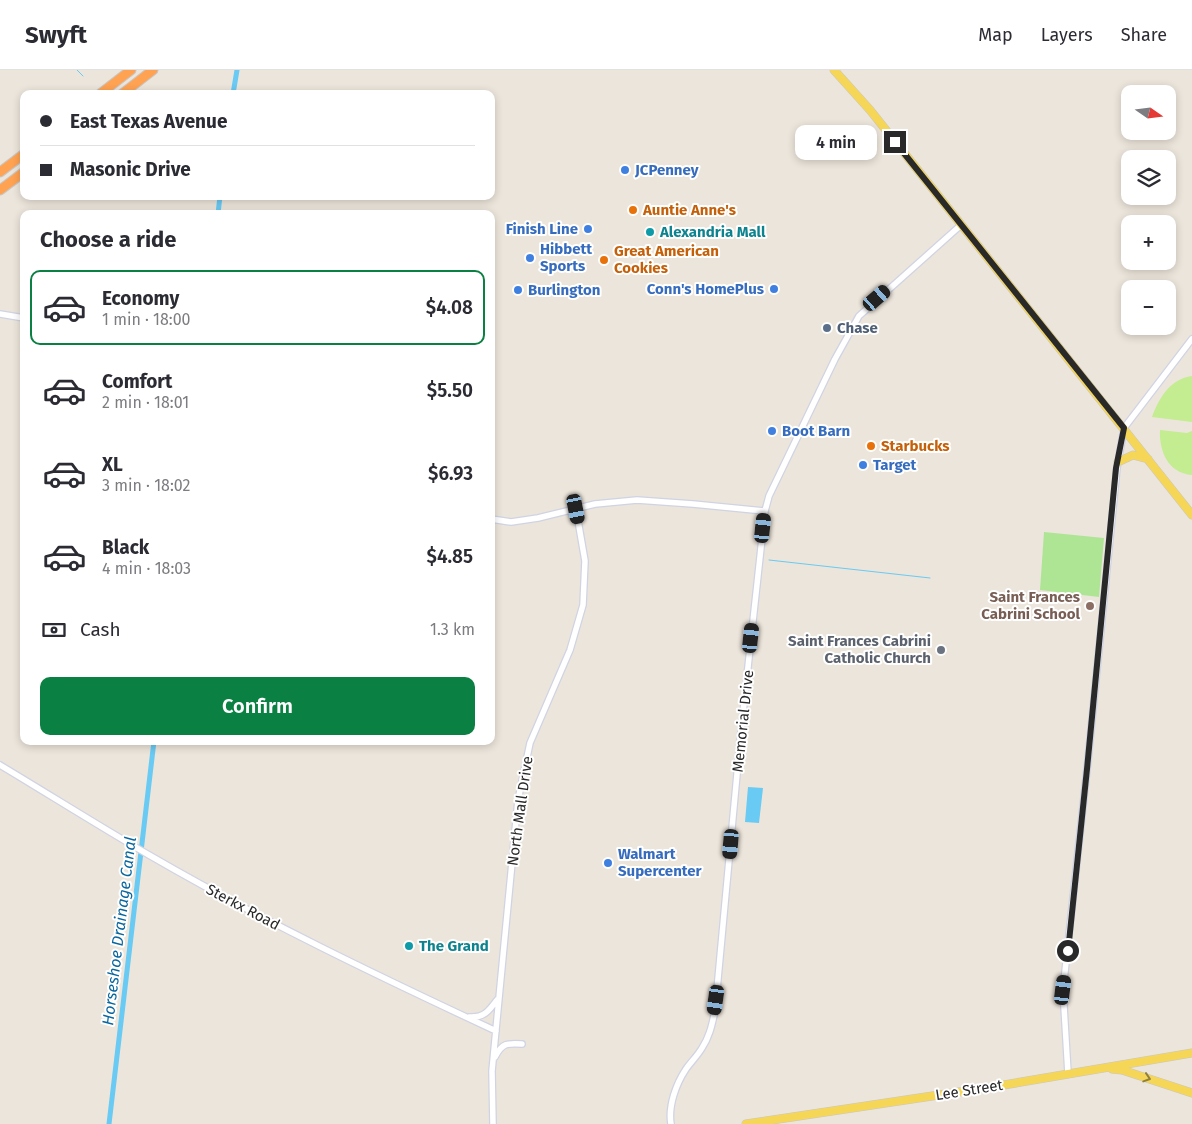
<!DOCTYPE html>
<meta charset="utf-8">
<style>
:root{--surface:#fff;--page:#f2f2f3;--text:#2b2b33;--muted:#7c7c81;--line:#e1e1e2;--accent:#0b8043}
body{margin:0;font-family:"Fira Sans",sans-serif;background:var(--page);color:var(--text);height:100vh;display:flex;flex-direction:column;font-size:19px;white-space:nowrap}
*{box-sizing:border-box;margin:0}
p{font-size:16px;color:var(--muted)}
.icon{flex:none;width:28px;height:28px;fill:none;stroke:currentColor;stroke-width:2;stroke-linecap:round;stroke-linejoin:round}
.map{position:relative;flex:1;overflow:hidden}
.details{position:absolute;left:20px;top:140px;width:475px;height:535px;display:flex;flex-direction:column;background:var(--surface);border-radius:10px;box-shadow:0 2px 8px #0003}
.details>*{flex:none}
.top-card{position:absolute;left:20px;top:20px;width:475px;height:110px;border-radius:10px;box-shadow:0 2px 8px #0003;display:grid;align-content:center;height:110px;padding:0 20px;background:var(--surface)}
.needle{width:32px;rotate:104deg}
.fabs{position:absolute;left:1121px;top:15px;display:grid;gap:10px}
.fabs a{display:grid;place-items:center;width:55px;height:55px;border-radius:10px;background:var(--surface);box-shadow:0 2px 8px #0003;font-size:25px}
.end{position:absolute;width:22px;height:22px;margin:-11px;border:6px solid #292929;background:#fff;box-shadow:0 0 0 2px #fff}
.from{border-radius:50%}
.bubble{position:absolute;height:35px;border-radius:10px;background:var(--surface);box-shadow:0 2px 8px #0003;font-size:16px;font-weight:600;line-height:35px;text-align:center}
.car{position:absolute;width:15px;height:30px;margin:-15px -8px;border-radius:6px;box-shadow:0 0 4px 1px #0007;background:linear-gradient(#222 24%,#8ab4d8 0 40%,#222 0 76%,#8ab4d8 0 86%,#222 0)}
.top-card b{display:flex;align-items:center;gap:18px;height:48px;font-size:19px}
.top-card b+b{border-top:1px solid var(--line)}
.top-card i{width:12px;height:12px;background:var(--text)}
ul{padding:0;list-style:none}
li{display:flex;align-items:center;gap:15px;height:75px;margin:0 10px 8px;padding:0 10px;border:2px solid transparent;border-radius:10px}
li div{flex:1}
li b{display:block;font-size:19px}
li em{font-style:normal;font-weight:600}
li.active{border-color:var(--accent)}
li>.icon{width:45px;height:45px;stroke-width:1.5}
h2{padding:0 20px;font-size:22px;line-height:60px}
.pay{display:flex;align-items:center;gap:12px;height:55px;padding:0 20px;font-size:19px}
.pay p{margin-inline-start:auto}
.button{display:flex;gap:10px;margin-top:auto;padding:10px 20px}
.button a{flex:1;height:58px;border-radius:10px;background:var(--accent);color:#fff;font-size:20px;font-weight:600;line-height:58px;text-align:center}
header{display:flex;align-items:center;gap:30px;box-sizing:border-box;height:70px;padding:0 25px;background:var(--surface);border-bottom:1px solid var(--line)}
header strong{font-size:24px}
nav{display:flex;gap:28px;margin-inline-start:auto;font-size:18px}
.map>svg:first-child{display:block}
</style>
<header>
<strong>Swyft</strong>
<nav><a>Map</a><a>Layers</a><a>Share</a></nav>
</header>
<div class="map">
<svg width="1192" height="1054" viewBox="0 0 1192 1054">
<rect width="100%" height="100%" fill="#ece5db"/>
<path fill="#aee595" d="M 1044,462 L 1104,468 L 1099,527 L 1040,520 Z"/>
<path fill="#c3ed90" d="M 1192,306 L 1192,352 L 1152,347 C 1159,328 1170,309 1192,306 Z
M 1160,360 L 1187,363 L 1192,361 L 1192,405 C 1168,403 1159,381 1160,360 Z"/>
<path fill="#69caf3" d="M 748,717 L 763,718 L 759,753 L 745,752 Z"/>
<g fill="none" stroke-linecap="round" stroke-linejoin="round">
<path stroke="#69caf3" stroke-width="1" d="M 77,0 L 83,6
M 214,126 L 219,131
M 769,490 L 930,508"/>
<path stroke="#69caf3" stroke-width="5" d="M 233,24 L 237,0
M 218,144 L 220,126
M 109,1054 L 154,671"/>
<g stroke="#d0d3e3" stroke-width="8">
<path id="minor" d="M 0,244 L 24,248
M 491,449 L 511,452 L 538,448 L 595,434 L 637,430 L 693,434 L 765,441
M 0,695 C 50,725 99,756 149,785 C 261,850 378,906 496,961
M 469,947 C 484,948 489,941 497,930
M 495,987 C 502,973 507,973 522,974
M 1068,1003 L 1063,920 L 1088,690 L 1117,398 L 1124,358 L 1192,269
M 493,1054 L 492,1001 L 518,730 L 530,673 L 570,580 L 583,535 L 585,491 L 576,439
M 671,1054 C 668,1036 676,1014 686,999 C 691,992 698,985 702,978 C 710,966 712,954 715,941 L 741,661 L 765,441 L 769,426 L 835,289 L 859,246 L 961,155"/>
</g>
<g stroke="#c7c7c7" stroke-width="9">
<path id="major" d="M 834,0 L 870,40 L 1192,445
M 1118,392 L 1133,385 L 1148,389
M 1112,999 L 1122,1000 L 1192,1023
M 746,1054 L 992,1017 L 1192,983"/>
</g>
<g stroke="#c7c7c7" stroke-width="11">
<path id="highway" d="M 100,24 L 131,0
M 122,24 L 153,0
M 0,102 L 24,84
M 0,120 L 24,102"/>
</g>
<use href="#minor" stroke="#fff" stroke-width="5.5"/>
<use href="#major" stroke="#f6d656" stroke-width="8"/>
<use href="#highway" stroke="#ffa353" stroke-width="9"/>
</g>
<defs><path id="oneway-chevron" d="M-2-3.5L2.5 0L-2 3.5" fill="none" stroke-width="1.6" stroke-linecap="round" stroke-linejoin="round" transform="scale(1.25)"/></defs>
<use stroke="#908040" href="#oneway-chevron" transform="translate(1147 1008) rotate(18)"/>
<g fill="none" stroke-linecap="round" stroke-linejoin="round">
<path stroke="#292929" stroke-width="6" d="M 895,72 L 1124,358 L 1116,398 L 1087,699 L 1068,881"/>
</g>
<g fill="#3f7fe0" stroke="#fff" stroke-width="2">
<circle cx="625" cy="100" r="5"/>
<circle cx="588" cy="159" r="5"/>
<circle cx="530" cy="188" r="5"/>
<circle cx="774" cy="219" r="5"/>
<circle cx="518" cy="220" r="5"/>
<circle cx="772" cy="361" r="5"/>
<circle cx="863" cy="395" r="5"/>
<circle cx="608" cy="793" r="5"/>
</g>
<g fill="#e8710a" stroke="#fff" stroke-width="2">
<circle cx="633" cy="140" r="5"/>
<circle cx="604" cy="190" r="5"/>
<circle cx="871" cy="376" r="5"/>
</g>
<g fill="#0f9aa8" stroke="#fff" stroke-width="2">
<circle cx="650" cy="162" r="5"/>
<circle cx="409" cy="876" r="5"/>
</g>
<circle fill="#5c6f8a" stroke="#fff" stroke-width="2" cx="827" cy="258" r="5"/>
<circle fill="#8d6e63" stroke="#fff" stroke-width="2" cx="1090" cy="536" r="5"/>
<circle fill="#6b7280" stroke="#fff" stroke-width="2" cx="941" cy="580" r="5"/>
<g text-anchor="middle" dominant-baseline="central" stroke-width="4" stroke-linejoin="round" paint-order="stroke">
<g font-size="15" font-weight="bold" fill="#366cbe" stroke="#fff" text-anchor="start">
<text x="635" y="100">JCPenney</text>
<text x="578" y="159" text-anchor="end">Finish Line</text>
<text x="540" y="179">Hibbett<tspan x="540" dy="17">Sports</tspan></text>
<text x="764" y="219" text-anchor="end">Conn's HomePlus</text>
<text x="528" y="220">Burlington</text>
<text x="782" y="361">Boot Barn</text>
<text x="873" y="395">Target</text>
<text x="618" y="784">Walmart<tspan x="618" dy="17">Supercenter</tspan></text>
</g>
<g font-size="15" font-weight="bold" fill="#c56008" stroke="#fff" text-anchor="start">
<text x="643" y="140">Auntie Anne's</text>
<text x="614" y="181">Great American<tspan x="614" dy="17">Cookies</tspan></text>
<text x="881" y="376">Starbucks</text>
</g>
<g font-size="15" font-weight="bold" fill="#0d838f" stroke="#fff" text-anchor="start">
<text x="660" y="162">Alexandria Mall</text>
<text x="419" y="876">The Grand</text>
</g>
<g font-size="15" font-weight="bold" fill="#4e5e75" stroke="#fff" text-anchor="start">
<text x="837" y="258">Chase</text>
</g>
<g font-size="15" font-weight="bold" fill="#785e54" stroke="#fff" text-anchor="end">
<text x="1080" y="527">Saint Frances<tspan x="1080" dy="17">Cabrini School</tspan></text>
</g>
<g font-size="15" font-weight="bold" fill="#5b616d" stroke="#fff" text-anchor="end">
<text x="931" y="571">Saint Frances Cabrini<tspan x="931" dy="17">Catholic Church</tspan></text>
</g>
<g font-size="15" fill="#292929" stroke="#fff">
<text transform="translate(743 651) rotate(-84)">Memorial Drive</text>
<text transform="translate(520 741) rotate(-82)">North Mall Drive</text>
<text transform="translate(243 837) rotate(28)">Sterkx Road</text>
<text transform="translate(969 1020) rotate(-9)">Lee Street</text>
</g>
<g font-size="16" font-style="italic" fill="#08669f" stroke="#fff">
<text transform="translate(119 861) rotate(-83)">Horseshoe Drainage Canal</text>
</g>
</g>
</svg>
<div class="fabs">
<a><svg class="needle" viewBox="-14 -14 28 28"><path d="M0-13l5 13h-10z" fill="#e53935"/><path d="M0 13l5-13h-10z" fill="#7c7c81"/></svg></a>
<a><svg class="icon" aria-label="layers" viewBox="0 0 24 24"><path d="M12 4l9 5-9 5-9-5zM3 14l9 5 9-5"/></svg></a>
<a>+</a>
<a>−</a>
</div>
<i class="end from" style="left:1068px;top:881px"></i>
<i class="end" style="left:895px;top:72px"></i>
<div class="bubble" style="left:795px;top:55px;width:82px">4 min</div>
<i class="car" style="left:877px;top:228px;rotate:49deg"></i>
<i class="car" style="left:576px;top:439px;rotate:169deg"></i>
<i class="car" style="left:763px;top:458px;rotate:6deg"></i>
<i class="car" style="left:751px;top:568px;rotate:6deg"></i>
<i class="car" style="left:731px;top:774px;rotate:185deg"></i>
<i class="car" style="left:1063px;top:920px;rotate:7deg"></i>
<i class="car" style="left:716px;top:930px;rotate:188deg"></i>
<div class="top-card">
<b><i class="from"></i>East Texas Avenue</b>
<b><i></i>Masonic Drive</b>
</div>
<section class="details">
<h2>Choose a ride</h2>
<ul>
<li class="active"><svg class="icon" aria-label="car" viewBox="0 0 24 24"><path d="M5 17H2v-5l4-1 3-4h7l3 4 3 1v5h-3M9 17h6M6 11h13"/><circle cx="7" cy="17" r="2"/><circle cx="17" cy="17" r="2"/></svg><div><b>Economy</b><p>1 min · 18:00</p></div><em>$4.08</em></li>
<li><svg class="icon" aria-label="car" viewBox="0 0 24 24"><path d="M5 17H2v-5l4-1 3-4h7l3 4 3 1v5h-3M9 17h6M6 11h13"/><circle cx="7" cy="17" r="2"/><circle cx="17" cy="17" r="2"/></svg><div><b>Comfort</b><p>2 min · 18:01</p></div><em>$5.50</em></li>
<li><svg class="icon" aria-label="car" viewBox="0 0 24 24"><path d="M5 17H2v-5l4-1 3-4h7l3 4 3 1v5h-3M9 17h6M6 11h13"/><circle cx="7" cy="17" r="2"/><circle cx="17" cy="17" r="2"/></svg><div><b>XL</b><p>3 min · 18:02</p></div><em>$6.93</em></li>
<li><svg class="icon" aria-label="car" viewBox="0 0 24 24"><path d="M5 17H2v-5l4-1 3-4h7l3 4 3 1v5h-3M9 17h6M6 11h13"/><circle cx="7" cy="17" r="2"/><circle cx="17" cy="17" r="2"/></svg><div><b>Black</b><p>4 min · 18:03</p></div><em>$4.85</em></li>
</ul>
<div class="pay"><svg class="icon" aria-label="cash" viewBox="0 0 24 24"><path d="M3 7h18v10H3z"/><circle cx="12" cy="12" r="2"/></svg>Cash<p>1.3 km</p></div>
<div class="button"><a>Confirm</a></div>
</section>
</div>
